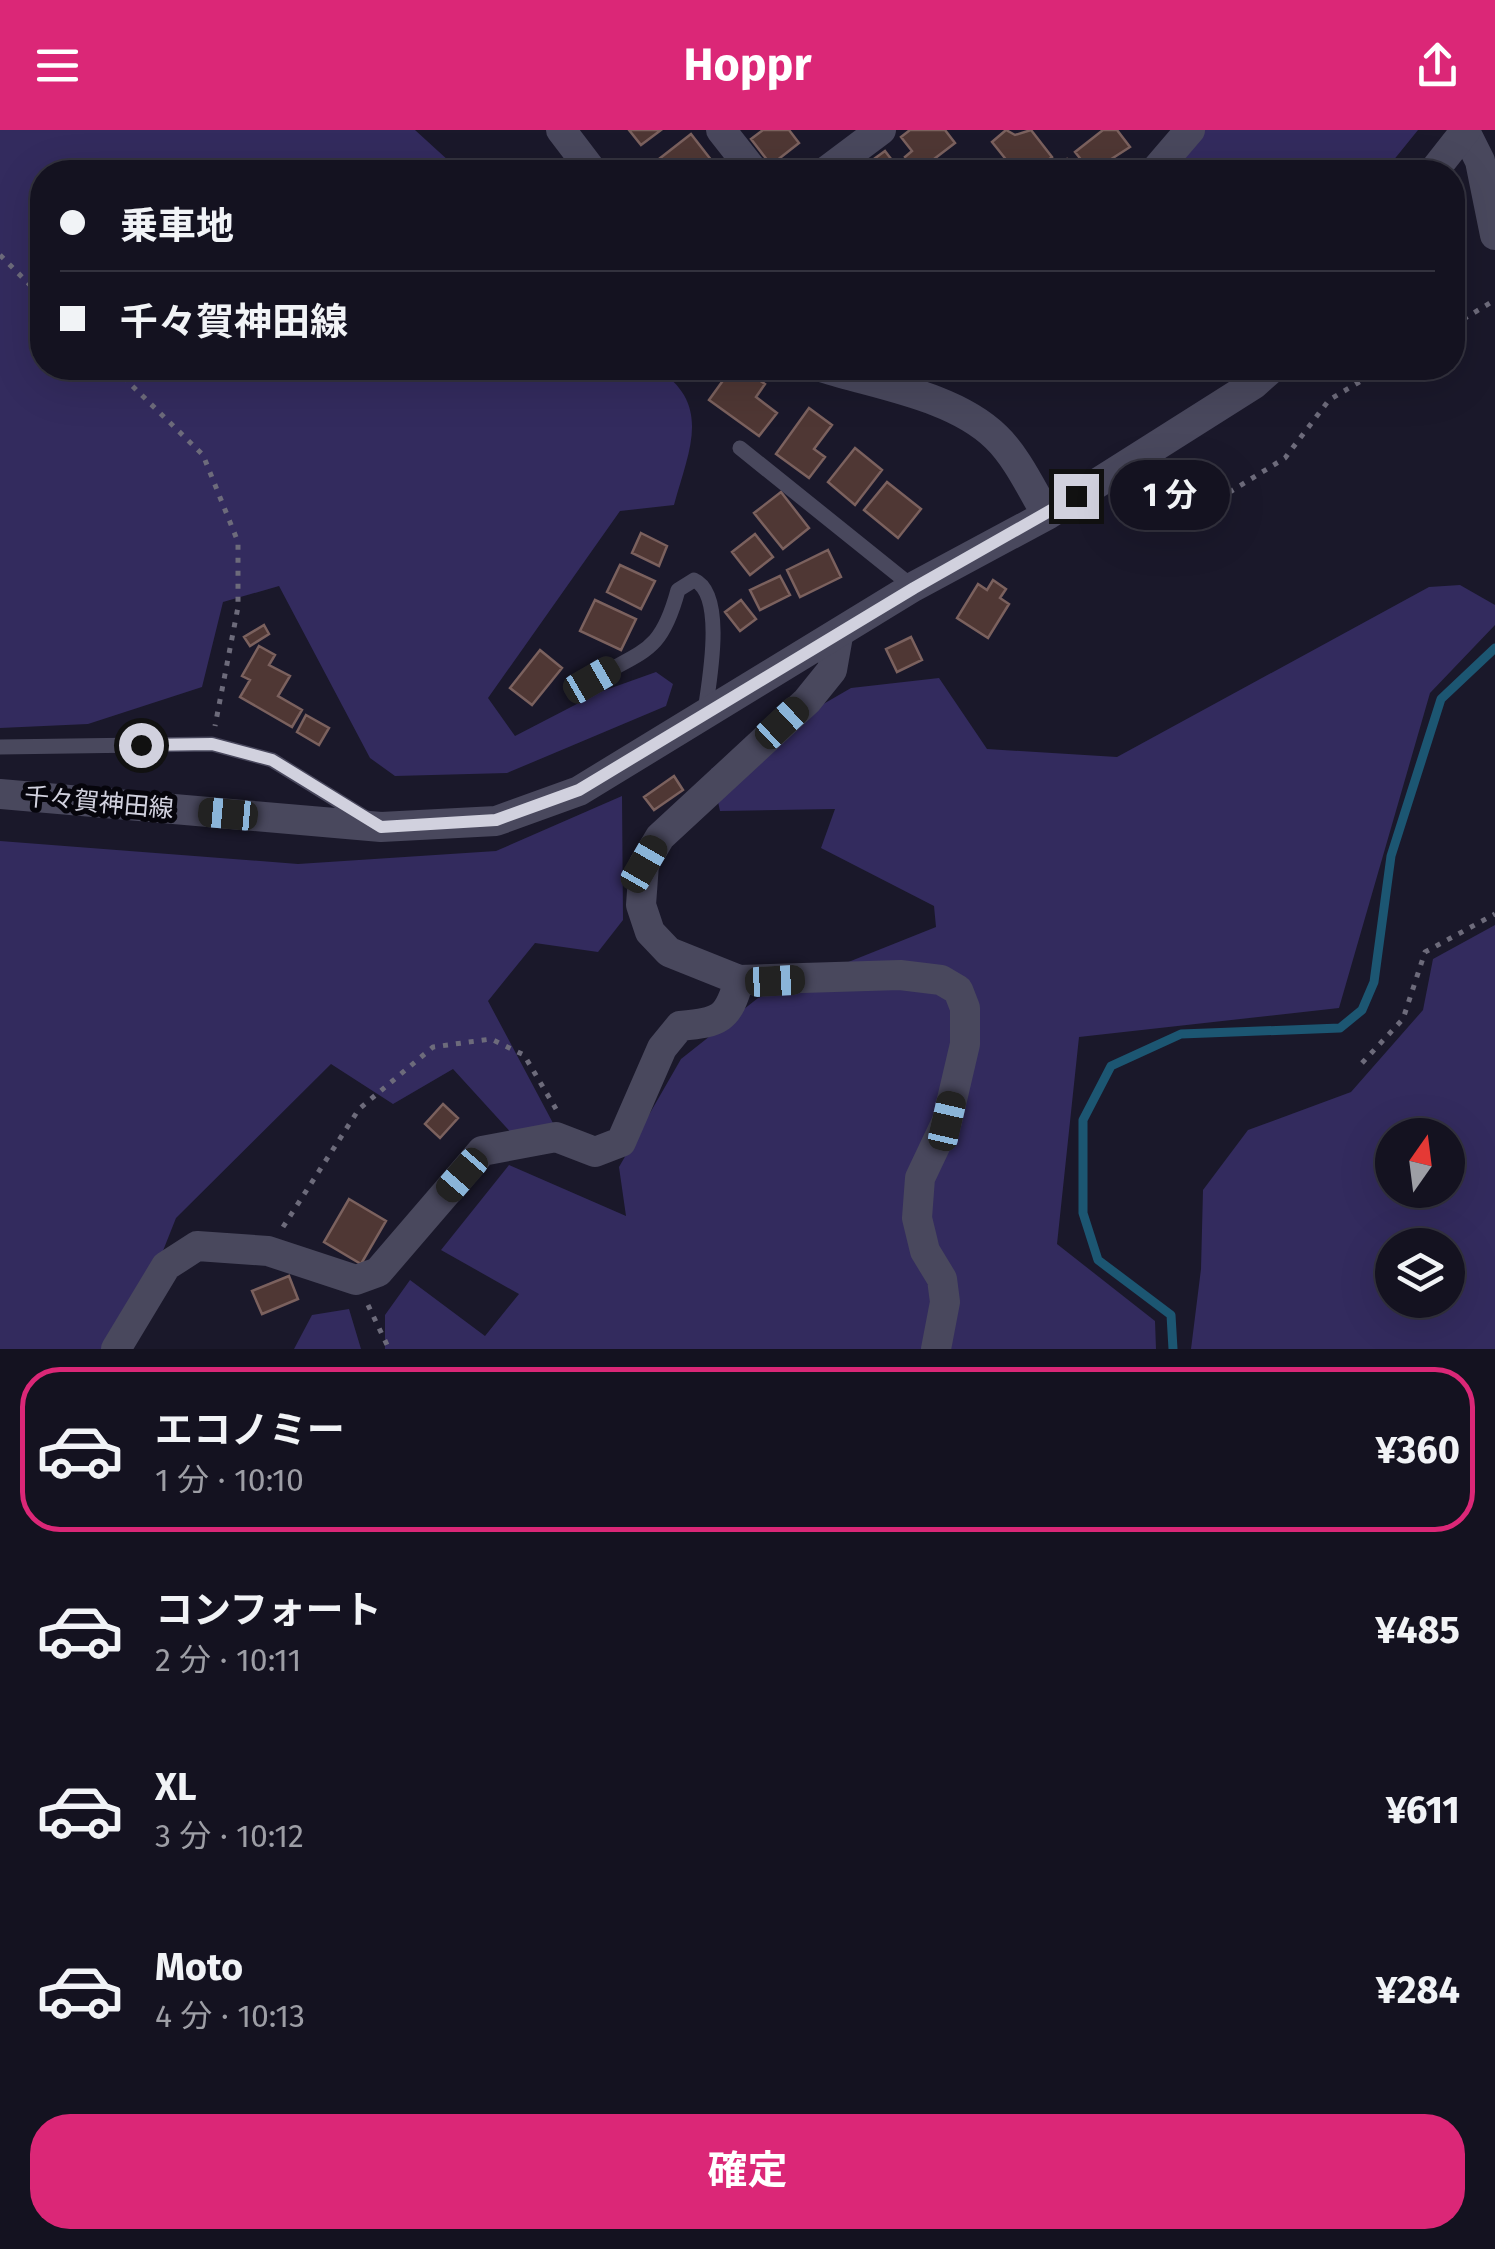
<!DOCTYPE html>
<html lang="ja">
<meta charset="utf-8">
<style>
:root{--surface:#141220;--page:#1d1b29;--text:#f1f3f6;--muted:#9d9ea5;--line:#33323e;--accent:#db2777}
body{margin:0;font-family:"Fira Sans","Noto Sans JP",sans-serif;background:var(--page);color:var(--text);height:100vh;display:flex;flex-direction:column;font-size:38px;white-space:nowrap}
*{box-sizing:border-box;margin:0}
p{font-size:32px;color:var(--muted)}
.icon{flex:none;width:55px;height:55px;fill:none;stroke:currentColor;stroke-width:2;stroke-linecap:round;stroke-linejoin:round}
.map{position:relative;height:1219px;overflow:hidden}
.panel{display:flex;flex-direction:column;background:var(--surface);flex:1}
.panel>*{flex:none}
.banner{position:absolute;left:30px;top:30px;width:1435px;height:220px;border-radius:40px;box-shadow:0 10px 40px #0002,0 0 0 2px var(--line);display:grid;align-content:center;height:220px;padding:0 30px;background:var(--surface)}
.needle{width:65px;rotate:14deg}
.fabs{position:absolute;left:1375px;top:988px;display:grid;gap:20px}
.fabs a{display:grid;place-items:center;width:90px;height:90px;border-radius:50%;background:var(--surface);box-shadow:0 10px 40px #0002,0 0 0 2px var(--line);font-size:50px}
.end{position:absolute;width:45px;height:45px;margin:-22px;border:12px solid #d1d1de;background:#111;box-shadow:0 0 0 5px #111}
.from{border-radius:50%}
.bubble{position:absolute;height:70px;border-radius:35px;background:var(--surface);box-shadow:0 10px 40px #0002,0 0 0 2px var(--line);font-size:32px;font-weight:700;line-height:70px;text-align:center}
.car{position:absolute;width:30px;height:60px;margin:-30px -15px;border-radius:12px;box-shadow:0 0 8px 2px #0007;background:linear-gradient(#222 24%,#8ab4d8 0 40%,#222 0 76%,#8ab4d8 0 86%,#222 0)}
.banner b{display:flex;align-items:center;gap:35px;height:95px;font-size:38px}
.banner b+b{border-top:2px solid var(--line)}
.banner i{width:25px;height:25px;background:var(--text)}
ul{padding:18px 0 0;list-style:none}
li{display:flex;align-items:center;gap:30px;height:165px;margin:0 20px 15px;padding:0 10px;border:5px solid transparent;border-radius:40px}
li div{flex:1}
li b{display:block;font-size:38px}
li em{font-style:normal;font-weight:700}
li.selected{border-color:var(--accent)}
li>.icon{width:90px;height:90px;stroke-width:1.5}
.action{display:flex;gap:20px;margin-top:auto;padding:20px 30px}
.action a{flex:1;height:115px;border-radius:40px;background:var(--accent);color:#fff;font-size:40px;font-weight:700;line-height:115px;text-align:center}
header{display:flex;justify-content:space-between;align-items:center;height:130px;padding:0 30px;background:var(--accent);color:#fff;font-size:45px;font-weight:700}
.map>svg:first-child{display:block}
</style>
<header><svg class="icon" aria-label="menu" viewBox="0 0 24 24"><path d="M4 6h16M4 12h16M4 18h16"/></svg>Hoppr<svg class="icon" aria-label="share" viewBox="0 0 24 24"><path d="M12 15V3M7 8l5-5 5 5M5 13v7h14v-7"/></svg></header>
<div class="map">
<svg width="1495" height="1219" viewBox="0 0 1495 1219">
<rect width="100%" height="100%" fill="#1a182a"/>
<path fill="#332b5e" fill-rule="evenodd" d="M 0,0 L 415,0 L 461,42 L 42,42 L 42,238 L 656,238 C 713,274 689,320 674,375 L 620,381 L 488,568 L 515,606 L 600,562 L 656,542 L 673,554 L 666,576 L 507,643 L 395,646 L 370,628 L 279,456 L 223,472 L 202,557 L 88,594 L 0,598 Z
M 1205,0 L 1418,0 L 1384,42 L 1168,42 Z
M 1460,455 L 1495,475 L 1495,495 L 1430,563 L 1339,878 L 1079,907 L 1057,1114 L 1155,1191 L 1156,1219 L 385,1219 L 385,1185 L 410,1150 L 485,1206 L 519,1164 L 441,1120 L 509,1035 L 626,1086 L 619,1037 L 681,929 L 758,868 L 936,797 L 934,776 L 821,718 L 835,679 L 720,681 L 711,639 L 851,558 L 939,548 L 987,619 L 1117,627 L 1429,457 Z
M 622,666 L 623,790 L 598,822 L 535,813 L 488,871 L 554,995 L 514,1006 L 453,939 L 393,974 L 331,934 L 176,1088 L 124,1219 L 0,1219 L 0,711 L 298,734 L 496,721 Z
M 1495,795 L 1495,1219 L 1191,1219 L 1201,1139 L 1203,1060 L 1248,1000 L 1351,962 L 1423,880 L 1433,829 ZM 1392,1005 L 1448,1005 L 1448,1060 L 1392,1060 ZM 1392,1115 L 1448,1115 L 1448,1170 L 1392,1170 Z
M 349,1179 L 361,1219 L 294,1219 L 312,1185 Z"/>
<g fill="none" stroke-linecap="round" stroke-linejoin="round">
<path stroke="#1c5672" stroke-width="9" d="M 1173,1219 L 1171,1185 L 1098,1130 L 1083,1083 L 1083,990 L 1111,936 L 1181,904 L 1340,898 L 1362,880 L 1374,852 L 1391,726 L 1441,569 L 1495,518"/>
</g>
<path fill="#4f3734" stroke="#7b615e" stroke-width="2.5" d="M 629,0 L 661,0 L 641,15 Z
M 763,0 L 789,0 L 799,13 L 771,35 L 751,9 Z
M 910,0 L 945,0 L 955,13 L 917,42 L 905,27 L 912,21 L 901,7 Z
M 1006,0 L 1015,5 L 1031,0 L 1052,27 L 1032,42 L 1016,42 L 992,12 Z
M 1103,0 L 1117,0 L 1130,17 L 1091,42 L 1075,22 Z
M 691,4 L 712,31 L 698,42 L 670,42 L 659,29 Z
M 885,21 L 901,42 L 856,42 Z
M 1067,29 L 1077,42 L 1049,42 Z
M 732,238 L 741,238 L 765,254 L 756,267 L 777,283 L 759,306 L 709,270 Z
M 809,278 L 832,295 L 814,319 L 825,327 L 809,348 L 776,324 Z
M 855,318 L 882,340 L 855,375 L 828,352 Z
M 887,352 L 921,379 L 898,408 L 864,380 Z
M 781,362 L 809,398 L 783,419 L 754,383 Z
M 641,403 L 667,416 L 659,436 L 632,423 Z
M 755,404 L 773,427 L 750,445 L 732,422 Z
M 828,420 L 841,447 L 800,467 L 787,440 Z
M 620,435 L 655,451 L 641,479 L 607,462 Z
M 780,446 L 790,465 L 760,480 L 750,460 Z
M 993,450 L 1006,459 L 1000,468 L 1009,474 L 988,508 L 957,488 L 978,454 L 987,460 Z
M 595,470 L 636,489 L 621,520 L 580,501 Z
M 741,470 L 756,489 L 740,501 L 725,482 Z
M 264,495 L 269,504 L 250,516 L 244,507 Z
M 911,507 L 922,530 L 897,542 L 886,519 Z
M 259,516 L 275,525 L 269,535 L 290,546 L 278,566 L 302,580 L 292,597 L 240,567 L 250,550 L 242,546 Z
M 540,520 L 562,538 L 532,575 L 510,558 Z
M 306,585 L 329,598 L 319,615 L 297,602 Z
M 674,646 L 683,660 L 654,680 L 644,667 Z
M 443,974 L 458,988 L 440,1008 L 425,994 Z
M 349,1069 L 386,1091 L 361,1134 L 324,1112 Z
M 289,1146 L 298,1169 L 262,1184 L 252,1161 Z"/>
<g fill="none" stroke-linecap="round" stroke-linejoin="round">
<path stroke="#6d6b7b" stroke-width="5" stroke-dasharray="5 8" stroke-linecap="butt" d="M 0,125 L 42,167
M 1452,196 L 1495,170
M 114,238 L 203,325 L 238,412 L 238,477 L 215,596
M 1207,376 L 1285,328 L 1329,270 L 1383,238
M 1362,933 L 1403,889 L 1425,822 L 1495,784
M 283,1097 L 359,979 L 433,917 L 491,909 L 524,925 L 556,979
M 368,1175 L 389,1219"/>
<path stroke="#49485d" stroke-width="15" d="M 740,318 L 913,457
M 592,550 C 645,519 661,523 678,460 L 694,450 C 726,464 709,552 705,581
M 0,617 L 212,614 L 272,630 L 369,690"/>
<path stroke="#49485d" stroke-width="30" d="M 721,0 L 754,42
M 1465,1 L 1480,31 L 1495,105
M 825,42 L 881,0
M 1154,42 L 1190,0
M 838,506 L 832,540 L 807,571 L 660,707 L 644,734 L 641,775 L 650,802 L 669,822 L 739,850 L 900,845 L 941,850 L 958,860 L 965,878 L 965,914 L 947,991 L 920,1048 L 917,1088 L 925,1121 L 942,1149 L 945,1172 L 936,1219
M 116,1219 L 166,1136 L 197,1116 L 268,1121 L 356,1150 L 378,1142 L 482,1021 L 556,1007 L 595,1022 L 621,1012 L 662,918 L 680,896 C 720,892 728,890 739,850"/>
<path stroke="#49485d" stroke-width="30" d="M 561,0 L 593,42
M 1433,42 L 1466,0
M 824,238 C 878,255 954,266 996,307 C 1017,327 1032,360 1047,385
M 0,664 L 381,697 L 496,691 L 579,661 L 913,457 L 1047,385 L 1254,254 L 1272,238"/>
</g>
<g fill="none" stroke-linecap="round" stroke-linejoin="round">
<path stroke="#d1d1de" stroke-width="12" d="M 141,615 L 212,614 L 272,630 L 381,697 L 496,690 L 579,660 L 914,458 L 1076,366"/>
</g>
<g text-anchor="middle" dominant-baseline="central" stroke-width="10" stroke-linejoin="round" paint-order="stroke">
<g font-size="25" fill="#d1d1de" stroke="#06050c">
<text transform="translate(99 673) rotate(5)">千々賀神田線</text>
</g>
</g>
</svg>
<div class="fabs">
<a><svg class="needle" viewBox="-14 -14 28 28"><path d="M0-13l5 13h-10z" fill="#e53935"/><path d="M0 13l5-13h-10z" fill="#9d9ea5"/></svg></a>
<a><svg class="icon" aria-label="layers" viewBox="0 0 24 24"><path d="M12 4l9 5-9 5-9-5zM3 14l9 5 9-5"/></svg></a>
</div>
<i class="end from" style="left:141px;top:615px"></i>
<i class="end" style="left:1076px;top:366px"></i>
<div class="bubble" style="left:1110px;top:330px;width:120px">1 分</div>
<i class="car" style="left:592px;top:550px;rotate:60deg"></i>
<i class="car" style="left:782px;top:593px;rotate:47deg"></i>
<i class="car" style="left:228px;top:684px;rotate:275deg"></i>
<i class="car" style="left:644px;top:734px;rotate:30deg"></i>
<i class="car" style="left:775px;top:851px;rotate:87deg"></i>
<i class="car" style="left:947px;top:991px;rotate:13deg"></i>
<i class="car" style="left:462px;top:1045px;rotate:221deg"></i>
<div class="banner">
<b><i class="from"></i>乗車地</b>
<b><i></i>千々賀神田線</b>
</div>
</div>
<section class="panel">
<ul>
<li class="selected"><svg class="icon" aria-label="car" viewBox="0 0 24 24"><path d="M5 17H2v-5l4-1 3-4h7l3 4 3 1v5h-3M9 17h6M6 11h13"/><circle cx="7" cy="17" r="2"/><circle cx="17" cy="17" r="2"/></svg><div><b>エコノミー</b><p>1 分 · 10:10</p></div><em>¥360</em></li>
<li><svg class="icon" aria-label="car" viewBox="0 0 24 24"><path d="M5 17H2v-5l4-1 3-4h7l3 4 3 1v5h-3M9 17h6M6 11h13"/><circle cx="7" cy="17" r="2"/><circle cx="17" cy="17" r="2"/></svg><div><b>コンフォート</b><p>2 分 · 10:11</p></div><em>¥485</em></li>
<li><svg class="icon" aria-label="car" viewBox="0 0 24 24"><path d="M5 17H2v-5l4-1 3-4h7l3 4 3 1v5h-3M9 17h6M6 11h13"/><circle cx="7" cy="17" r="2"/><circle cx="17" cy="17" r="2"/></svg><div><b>XL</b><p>3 分 · 10:12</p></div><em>¥611</em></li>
<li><svg class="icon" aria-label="car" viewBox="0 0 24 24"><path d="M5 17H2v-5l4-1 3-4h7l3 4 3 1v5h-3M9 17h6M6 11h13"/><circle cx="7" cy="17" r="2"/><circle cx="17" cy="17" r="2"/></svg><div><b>Moto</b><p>4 分 · 10:13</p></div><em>¥284</em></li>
</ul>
<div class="action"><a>確定</a></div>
</section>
